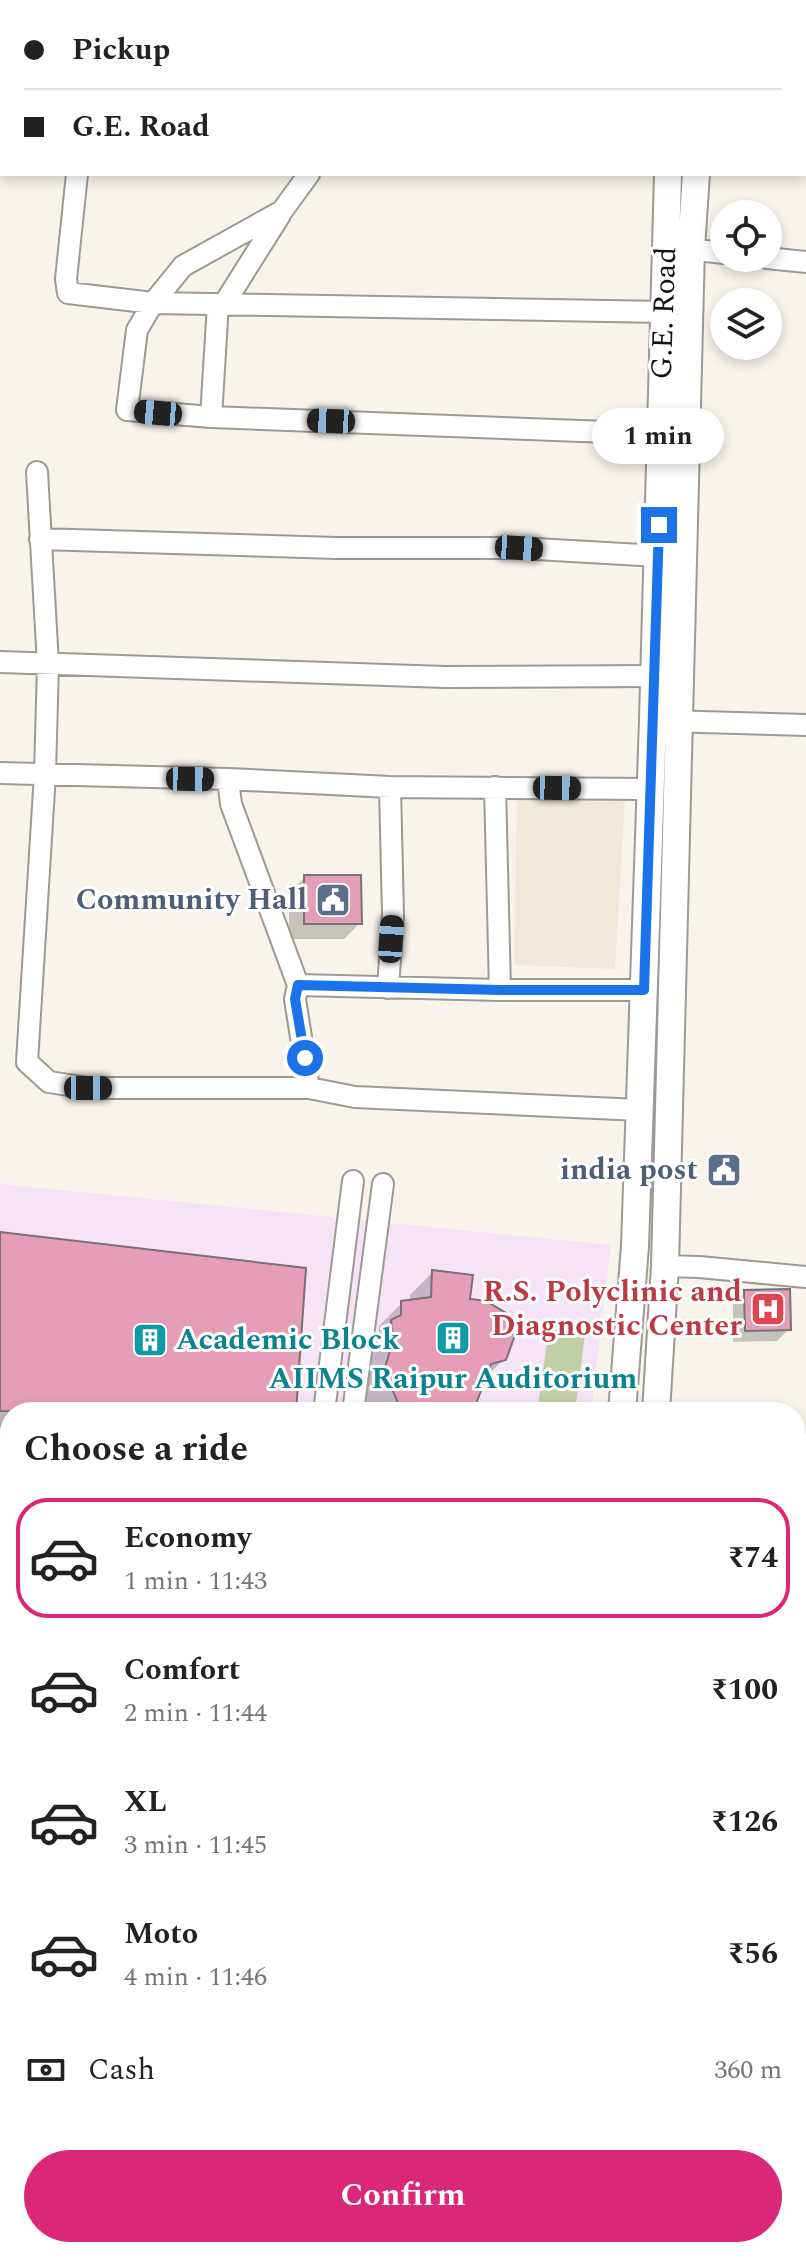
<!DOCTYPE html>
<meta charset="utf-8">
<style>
:root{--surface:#fff;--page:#f6f6f6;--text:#222;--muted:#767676;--line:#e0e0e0;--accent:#db2777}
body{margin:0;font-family:Spectral,serif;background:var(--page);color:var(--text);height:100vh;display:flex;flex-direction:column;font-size:30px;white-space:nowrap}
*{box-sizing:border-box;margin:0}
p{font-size:26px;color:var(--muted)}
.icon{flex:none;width:44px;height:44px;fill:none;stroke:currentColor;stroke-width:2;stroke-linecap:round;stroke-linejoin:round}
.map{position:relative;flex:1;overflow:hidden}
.sheet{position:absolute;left:0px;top:1402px;width:806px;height:856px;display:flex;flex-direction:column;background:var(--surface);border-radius:32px 32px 0 0;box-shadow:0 4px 12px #0003}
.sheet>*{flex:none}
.hud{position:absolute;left:0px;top:0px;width:806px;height:176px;box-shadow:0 4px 12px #0003;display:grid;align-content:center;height:176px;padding:0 24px;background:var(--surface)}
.buttons{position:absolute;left:710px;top:200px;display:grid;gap:16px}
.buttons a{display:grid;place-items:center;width:72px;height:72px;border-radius:50%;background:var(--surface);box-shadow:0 4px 12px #0003;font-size:40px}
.end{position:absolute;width:36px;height:36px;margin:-18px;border:10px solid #1a73e8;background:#fff;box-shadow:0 0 0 4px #fff}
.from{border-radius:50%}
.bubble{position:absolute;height:56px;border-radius:28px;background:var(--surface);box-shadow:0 4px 12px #0003;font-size:26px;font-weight:700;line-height:56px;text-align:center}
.car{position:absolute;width:24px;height:48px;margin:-24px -12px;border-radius:10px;box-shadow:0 0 6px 2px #0007;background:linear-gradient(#222 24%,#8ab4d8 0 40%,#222 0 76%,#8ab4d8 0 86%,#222 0)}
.hud b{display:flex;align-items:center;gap:28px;height:76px;font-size:30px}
.hud b+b{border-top:2px solid var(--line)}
.hud i{width:20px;height:20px;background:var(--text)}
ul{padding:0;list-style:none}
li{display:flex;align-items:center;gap:24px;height:120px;margin:0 16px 12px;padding:0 8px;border:4px solid transparent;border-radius:32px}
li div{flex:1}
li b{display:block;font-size:30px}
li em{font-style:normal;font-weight:700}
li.active{border-color:var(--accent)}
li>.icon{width:72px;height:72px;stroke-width:1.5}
h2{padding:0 24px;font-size:36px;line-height:96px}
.pay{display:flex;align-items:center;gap:20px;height:88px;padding:0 24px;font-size:30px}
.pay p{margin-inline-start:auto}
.cta{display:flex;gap:16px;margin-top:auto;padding:16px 24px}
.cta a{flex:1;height:92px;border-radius:48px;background:var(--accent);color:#fff;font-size:32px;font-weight:700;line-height:92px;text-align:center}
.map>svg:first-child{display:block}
</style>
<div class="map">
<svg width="806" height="2258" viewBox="0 0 806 2258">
<rect width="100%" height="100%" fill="#f8f4ec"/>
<path fill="#f1eadb" d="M 517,800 L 625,800 L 615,969 L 514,965 Z"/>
<path fill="#f6e4f6" d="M 0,1184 L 611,1245 L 591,1412 L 10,1412 L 10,2248 L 494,2248 L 492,2258 L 0,2258 Z"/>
<path fill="#c0cfa5" d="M 549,1329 L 585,1334 L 575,1412 L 537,1412 Z"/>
<path fill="#0003" d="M 305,877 L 360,923 L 344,939 L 289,939 L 289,893 Z
M 0,1234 L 304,1270 L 294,1412 L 10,1412 L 10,1429 L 0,1428 Z
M 433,1272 L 503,1333 L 504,1359 L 483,1380 L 471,1412 L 369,1412 L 358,1407 L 370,1366 L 369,1345 L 379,1335 L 379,1326 L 402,1303 L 410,1302 L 410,1295 Z
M 745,1292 L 789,1329 L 777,1341 L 733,1342 L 733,1304 Z
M 10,1762 L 10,1862 L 0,1860 L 0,1772 Z
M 10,2187 L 10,2247 L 0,2246 L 5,2192 Z
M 44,2248 L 119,2248 L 117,2258 L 43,2258 Z
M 161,2248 L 209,2248 L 208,2258 L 159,2258 Z"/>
<path fill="#e69db7" stroke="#797173" stroke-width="2" d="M 304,875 L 361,875 L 362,924 L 304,924 Z
M 0,1232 L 306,1268 L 296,1412 L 0,1411 Z
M 432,1270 L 473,1275 L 470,1299 L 486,1301 L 511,1316 L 505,1332 L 515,1335 L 506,1360 L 491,1364 L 473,1412 L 398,1403 L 392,1389 L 380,1384 L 393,1341 L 391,1320 L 401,1315 L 401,1301 L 431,1297 Z
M 790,1289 L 791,1330 L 745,1331 L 744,1290 Z
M 10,1774 L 10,1837 L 0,1836 L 0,1777 Z
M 57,2248 L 121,2248 L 119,2258 L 56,2258 Z
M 170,2248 L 211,2248 L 210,2258 L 168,2258 Z"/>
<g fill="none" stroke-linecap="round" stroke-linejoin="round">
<g stroke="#9d9a93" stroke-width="24">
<path id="minor" d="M 137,2 L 137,0
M 188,2 L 189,0
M 443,2 L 444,0
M 0,73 L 2,73
M 804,114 L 806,113
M 77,174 L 66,279 L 68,293 L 153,303 L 664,312
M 309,174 L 282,211 L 183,266 L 153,303 L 137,330 L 127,410 L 211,417 L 661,434
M 678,248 L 724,253
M 767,258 L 806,262
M 224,304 L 280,215
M 211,417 L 218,304
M 37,472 L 48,664 L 45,774 L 27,1062 L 49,1082 L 88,1088 L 309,1088 L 355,1097 L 640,1110
M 40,539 L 337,548 L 519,548 L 658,556
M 0,662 L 445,677 L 654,676
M 665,721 L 806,725
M 0,773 L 228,779 L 390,787 L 651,789
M 228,779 L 231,804 L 298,985 L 295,999 L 309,1088
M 495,787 L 500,990
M 298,985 L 500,990 L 644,990
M 388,988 L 393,915 L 390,787
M 665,1266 L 699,1267 L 806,1277
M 324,1412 L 353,1181
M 353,1412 L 383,1184
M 0,1509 L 10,1510
M 0,1540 L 10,1541
M 797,1564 L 806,1444
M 796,1682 L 806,1683
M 796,1893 L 806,1895
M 0,2114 L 10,2115
M 796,2121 L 806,2121
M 0,2146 L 10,2147
M 708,2258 L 709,2248
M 803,2258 L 806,2232"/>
</g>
<g stroke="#9d9a93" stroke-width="30">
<path id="major" d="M 673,2 L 673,0
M 697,2 L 697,0
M 622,1412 L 635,1246 L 653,720 L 668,174
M 656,1412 L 665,1266 L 691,248 L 696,174
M 527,2258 L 528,2248
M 564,2258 L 566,2248"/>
</g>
<path stroke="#999690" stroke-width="3" stroke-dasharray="2 6" stroke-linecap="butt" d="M 0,1725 L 10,1727"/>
<use href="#minor" stroke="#fff" stroke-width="20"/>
<use href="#major" stroke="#fff" stroke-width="26"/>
</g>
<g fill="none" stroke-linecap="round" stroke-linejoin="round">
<path stroke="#1a73e8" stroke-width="10" d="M 305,1058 L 295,999 L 298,985 L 500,990 L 644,990 L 659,525"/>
</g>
<defs>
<g id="civic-square" transform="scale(1.8)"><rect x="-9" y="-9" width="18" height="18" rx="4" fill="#5c6f8a" stroke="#fff"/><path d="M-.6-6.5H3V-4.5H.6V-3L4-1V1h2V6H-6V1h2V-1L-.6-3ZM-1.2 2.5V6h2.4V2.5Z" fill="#fff"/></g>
<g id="hospital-square" transform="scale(1.8)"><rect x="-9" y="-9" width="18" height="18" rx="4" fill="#e0444e" stroke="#fff"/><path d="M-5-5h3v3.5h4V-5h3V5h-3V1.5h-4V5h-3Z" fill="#fff"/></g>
<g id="building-square" transform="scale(1.8)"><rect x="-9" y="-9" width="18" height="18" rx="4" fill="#0f9aa8" stroke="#fff"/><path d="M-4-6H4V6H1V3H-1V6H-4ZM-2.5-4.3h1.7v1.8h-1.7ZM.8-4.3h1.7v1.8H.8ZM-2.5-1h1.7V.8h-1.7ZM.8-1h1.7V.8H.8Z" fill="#fff"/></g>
</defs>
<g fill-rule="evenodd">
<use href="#civic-square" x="333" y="900"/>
<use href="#civic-square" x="724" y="1170"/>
<use href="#hospital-square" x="768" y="1309"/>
<use href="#building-square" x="453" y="1338"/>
<use href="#building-square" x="150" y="1340"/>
</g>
<g text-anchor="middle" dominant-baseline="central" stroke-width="6" stroke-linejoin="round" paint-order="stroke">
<g font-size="30" fill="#13120f" stroke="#fff">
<text transform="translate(664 313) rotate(-88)">G.E. Road</text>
</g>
<g font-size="30" font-weight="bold" fill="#4e5e75" stroke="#fff" text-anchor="end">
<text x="307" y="900">Community Hall</text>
<text x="698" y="1170">india post</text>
</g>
<g font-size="30" font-weight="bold" fill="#be3a42" stroke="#fff" text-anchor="end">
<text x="742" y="1292">R.S. Polyclinic and<tspan x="742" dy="34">Diagnostic Center</tspan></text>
</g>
<g font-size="30" font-weight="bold" fill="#0d838f" stroke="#fff" text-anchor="start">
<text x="176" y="1340">Academic Block</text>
<text x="453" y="1379" text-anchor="middle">AIIMS Raipur Auditorium</text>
</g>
</g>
</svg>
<div class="buttons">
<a><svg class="icon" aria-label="locate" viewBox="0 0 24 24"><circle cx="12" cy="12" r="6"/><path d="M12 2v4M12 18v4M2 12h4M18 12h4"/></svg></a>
<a><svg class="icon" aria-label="layers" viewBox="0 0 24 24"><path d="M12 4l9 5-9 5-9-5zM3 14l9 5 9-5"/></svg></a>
</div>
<i class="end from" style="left:305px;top:1058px"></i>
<i class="end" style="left:659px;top:525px"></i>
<div class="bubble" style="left:592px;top:408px;width:132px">1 min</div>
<i class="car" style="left:158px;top:413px;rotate:275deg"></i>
<i class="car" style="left:331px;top:421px;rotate:272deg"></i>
<i class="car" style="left:519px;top:548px;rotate:94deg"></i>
<i class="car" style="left:190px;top:779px;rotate:91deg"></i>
<i class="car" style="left:557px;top:788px;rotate:91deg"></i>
<i class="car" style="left:391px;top:939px;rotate:4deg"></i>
<i class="car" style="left:88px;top:1088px;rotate:90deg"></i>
<div class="hud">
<b><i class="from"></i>Pickup</b>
<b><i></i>G.E. Road</b>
</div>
<section class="sheet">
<h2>Choose a ride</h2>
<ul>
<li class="active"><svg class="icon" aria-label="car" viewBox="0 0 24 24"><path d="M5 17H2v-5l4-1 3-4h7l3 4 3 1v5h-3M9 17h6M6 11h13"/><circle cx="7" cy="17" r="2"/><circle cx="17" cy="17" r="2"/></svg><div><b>Economy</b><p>1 min · 11:43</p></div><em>₹74</em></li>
<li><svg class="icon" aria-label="car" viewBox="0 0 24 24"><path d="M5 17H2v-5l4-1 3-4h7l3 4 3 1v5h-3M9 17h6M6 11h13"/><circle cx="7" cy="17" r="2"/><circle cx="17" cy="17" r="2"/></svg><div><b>Comfort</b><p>2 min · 11:44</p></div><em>₹100</em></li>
<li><svg class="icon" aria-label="car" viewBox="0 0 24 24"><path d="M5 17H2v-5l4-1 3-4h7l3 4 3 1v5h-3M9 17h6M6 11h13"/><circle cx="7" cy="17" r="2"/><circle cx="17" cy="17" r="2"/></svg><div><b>XL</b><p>3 min · 11:45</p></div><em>₹126</em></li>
<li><svg class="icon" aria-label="car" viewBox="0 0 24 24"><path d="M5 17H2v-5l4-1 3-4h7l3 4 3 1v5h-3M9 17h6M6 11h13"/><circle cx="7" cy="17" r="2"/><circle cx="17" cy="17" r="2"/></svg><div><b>Moto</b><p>4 min · 11:46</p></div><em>₹56</em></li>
</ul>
<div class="pay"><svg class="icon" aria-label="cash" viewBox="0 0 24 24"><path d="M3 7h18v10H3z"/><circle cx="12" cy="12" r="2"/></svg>Cash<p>360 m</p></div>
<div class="cta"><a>Confirm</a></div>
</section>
</div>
